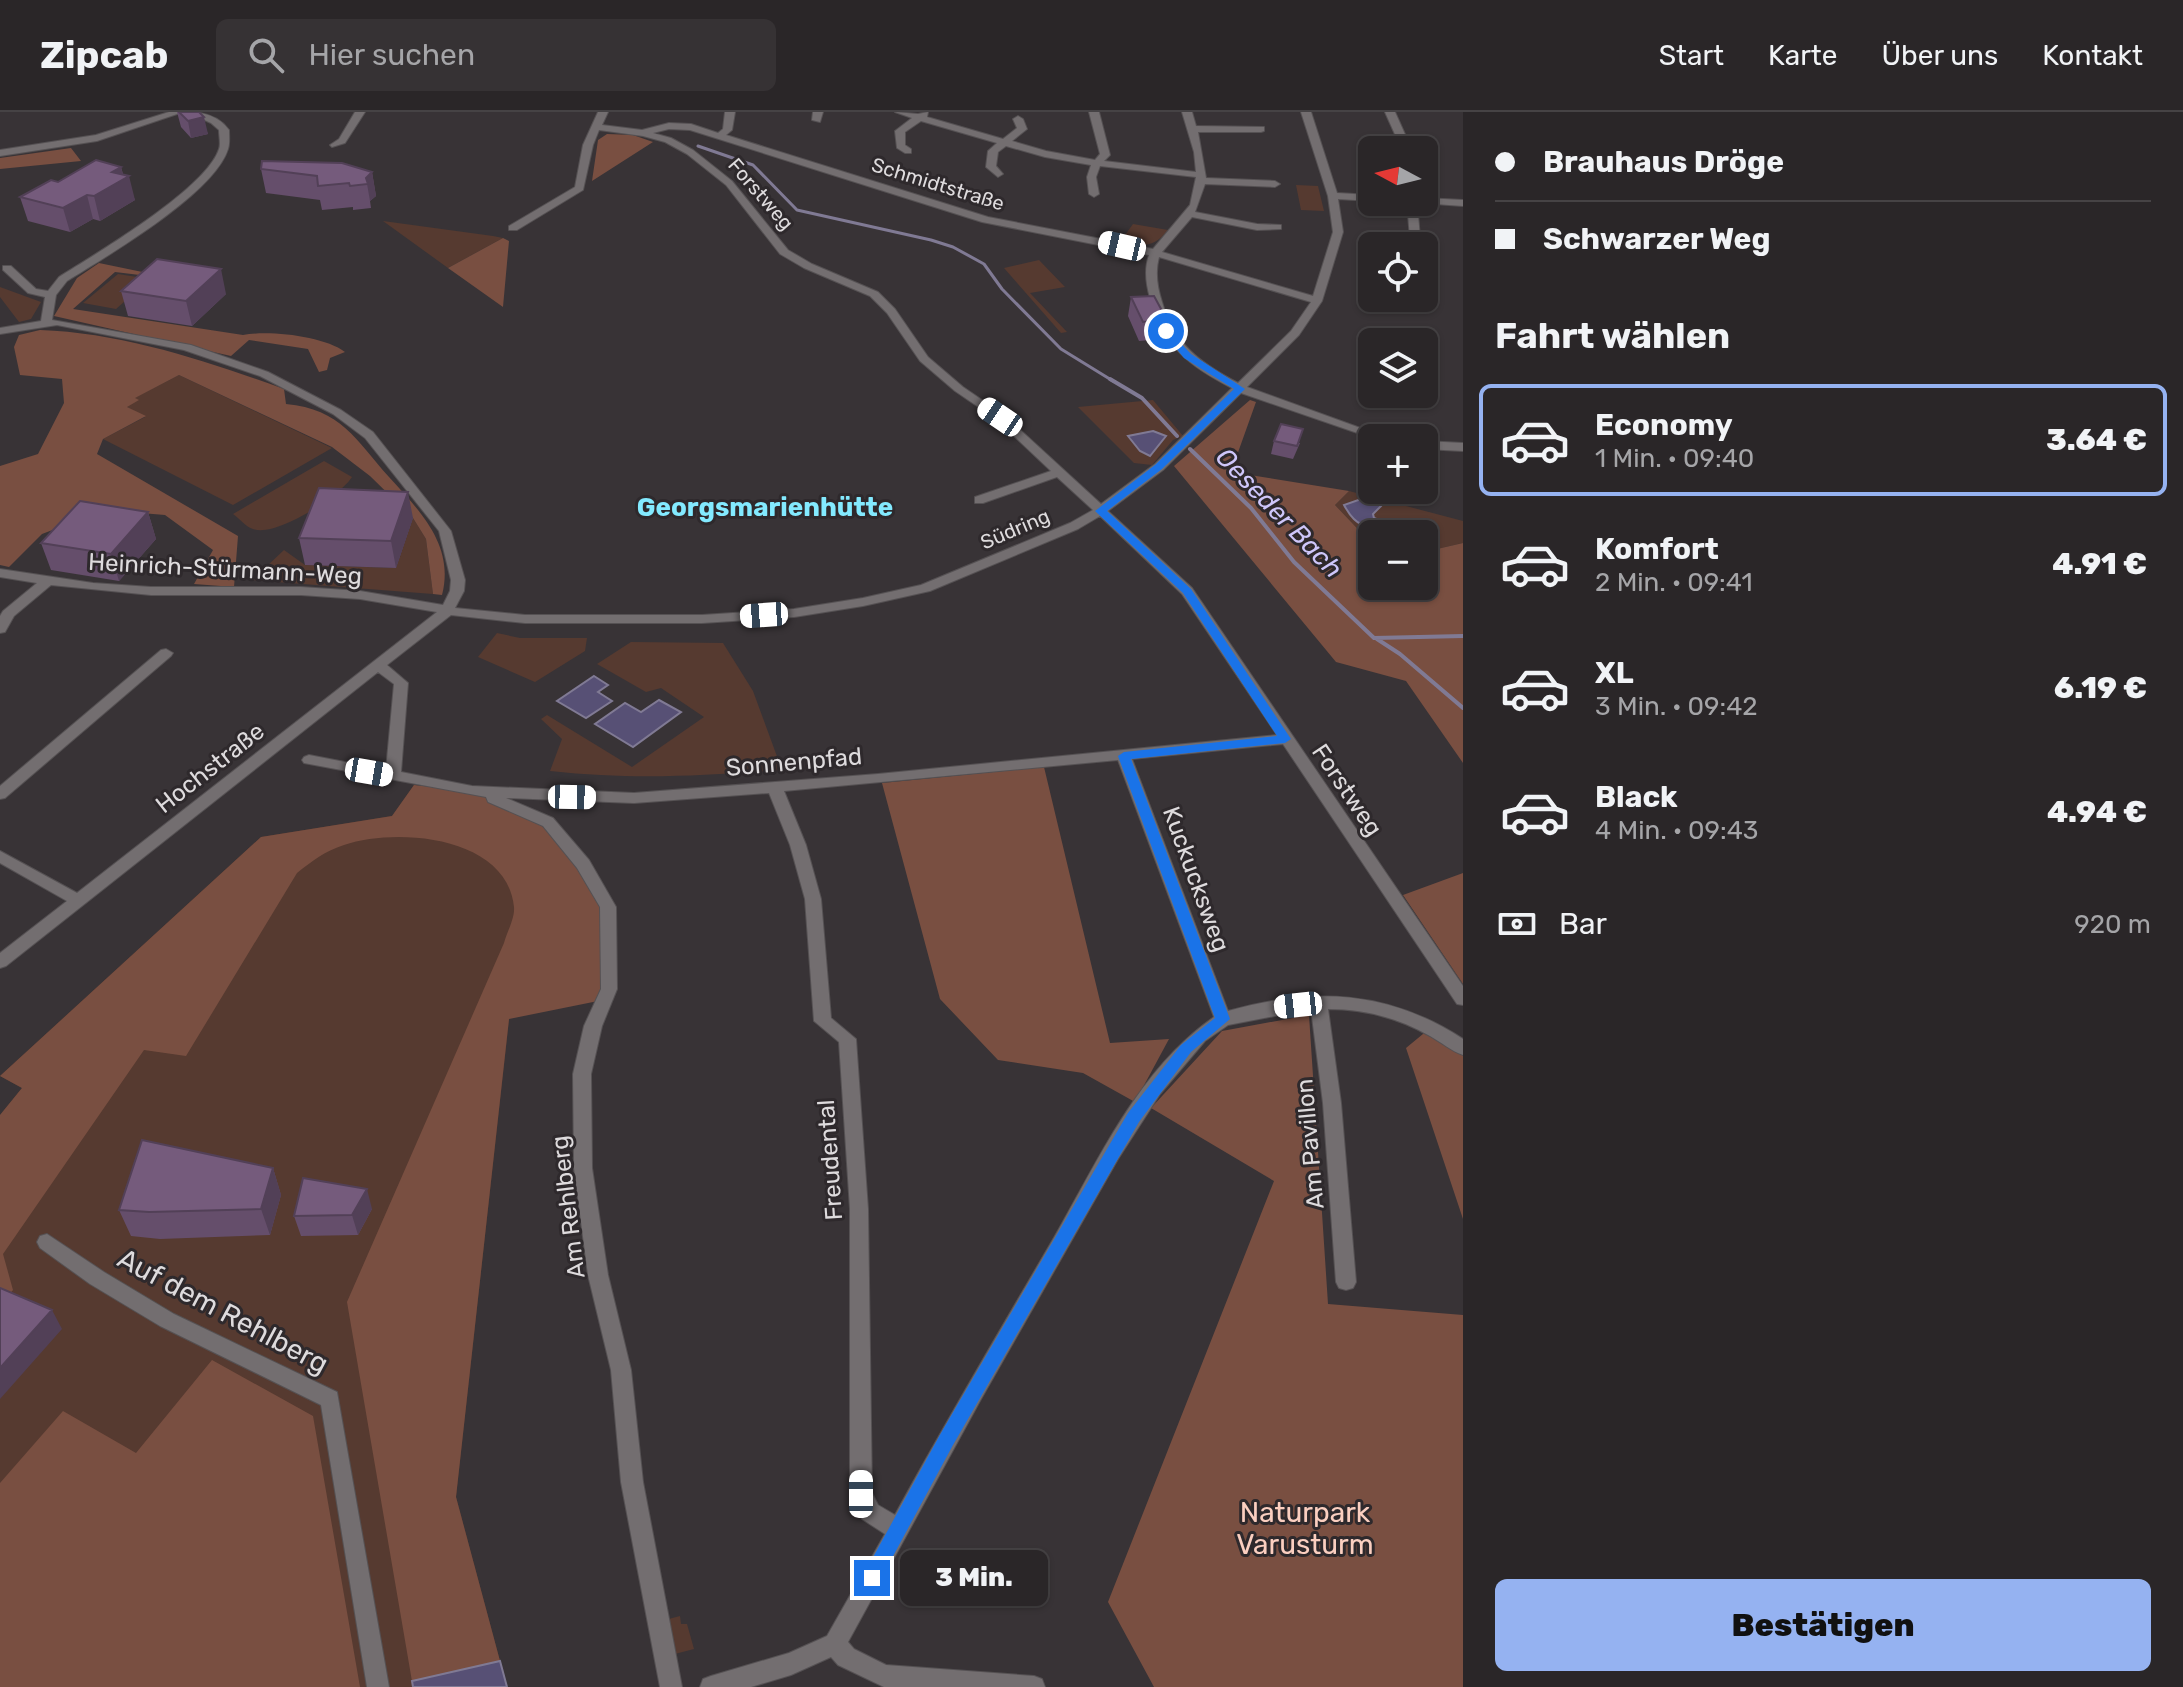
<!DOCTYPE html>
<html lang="de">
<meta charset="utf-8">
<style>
:root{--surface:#2a2628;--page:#363234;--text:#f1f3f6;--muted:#a5a5a8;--line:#464345;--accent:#95b2f1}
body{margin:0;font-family:Rubik,sans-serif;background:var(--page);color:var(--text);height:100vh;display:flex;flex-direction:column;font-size:30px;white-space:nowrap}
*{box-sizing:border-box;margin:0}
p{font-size:26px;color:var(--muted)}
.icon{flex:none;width:44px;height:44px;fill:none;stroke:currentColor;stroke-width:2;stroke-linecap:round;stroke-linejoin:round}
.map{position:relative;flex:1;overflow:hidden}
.drawer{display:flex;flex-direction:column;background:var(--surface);width:720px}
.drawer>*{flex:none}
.banner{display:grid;align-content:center;height:176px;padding:0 32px;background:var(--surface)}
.needle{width:52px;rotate:277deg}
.controls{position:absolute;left:1358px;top:24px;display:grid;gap:16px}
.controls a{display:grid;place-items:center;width:80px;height:80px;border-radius:12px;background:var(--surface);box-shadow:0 2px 6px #0004,0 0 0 2px var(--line);font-size:40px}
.end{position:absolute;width:36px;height:36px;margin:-18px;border:10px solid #1a73e8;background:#fff;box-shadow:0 0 0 4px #fff}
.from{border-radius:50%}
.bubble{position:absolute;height:56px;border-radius:12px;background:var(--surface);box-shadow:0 2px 6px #0004,0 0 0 2px var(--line);font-size:26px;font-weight:800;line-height:56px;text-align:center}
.car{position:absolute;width:24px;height:48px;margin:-24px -12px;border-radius:10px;box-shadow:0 0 6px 2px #0007;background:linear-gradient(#fff 24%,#345 0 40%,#fff 0 76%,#345 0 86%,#fff 0)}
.banner b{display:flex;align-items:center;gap:28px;height:76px;font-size:30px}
.banner b+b{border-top:2px solid var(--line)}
.banner i{width:20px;height:20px;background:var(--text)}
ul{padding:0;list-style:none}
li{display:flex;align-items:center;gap:24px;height:112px;margin:0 16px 12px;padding:0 16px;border:4px solid transparent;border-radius:12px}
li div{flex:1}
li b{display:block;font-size:30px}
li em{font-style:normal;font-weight:800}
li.selected{border-color:var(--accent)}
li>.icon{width:72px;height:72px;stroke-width:1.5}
h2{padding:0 32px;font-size:36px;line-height:96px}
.pay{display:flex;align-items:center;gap:20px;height:88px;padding:0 32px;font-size:30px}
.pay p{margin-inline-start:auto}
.cta{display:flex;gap:16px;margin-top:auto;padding:16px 32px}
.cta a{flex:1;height:92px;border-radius:12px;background:var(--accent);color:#111;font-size:32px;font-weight:800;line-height:92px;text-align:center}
header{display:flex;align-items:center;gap:48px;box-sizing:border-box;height:112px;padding:0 40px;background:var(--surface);border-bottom:2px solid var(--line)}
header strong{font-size:38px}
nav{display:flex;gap:44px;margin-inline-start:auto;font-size:28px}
.search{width:560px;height:72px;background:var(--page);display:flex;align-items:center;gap:20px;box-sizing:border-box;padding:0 28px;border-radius:12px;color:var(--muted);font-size:30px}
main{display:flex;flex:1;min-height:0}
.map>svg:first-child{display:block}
</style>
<header>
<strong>Zipcab</strong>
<div class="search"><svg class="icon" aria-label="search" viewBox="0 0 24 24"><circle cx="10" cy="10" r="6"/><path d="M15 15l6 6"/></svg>Hier suchen</div>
<nav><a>Start</a><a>Karte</a><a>Über uns</a><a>Kontakt</a></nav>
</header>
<main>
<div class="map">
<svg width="1463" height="1575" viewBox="0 0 1463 1575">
<rect width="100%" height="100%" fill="#383336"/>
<path fill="#563a30" d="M 1296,73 L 1318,74 L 1324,99 L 1301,98 Z
M 383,109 L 493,124 L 503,126 L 448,156 Z
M 1133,112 L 1168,118 C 1153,137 1142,134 1120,130 Z
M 1039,148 L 1065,175 L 1030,181 L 1067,220 L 1061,221 L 1004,156 Z
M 118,162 L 150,167 L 116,197 L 83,191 Z
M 0,175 L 41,190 L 31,207 L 19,210 L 0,185 Z
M 179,263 L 332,336 L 233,393 L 103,327 L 145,305 L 127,295 L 134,286 Z
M 1153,288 L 1183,324 L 1173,328 L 1152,353 L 1134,351 L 1078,295 Z
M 324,349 L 352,365 C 341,383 276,426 253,417 C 246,415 239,406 233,402 Z
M 1349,379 L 1463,409 L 1463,431 L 1424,440 L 1424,422 L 1372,422 L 1372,432 L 1335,393 Z
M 413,406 L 426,427 L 433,482 L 252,468 L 284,438 L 305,453 L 396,456 Z
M 497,521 L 520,526 L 587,526 L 585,539 L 535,570 L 478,545 Z
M 631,530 L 723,531 L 753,579 L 782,658 C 699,664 633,668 550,659 L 562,627 L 541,607 L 547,603 L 632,655 L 704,605 L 661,576 L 646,580 L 597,552 Z
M 414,673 L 548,710 L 509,908 L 456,1385 L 507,1575 L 0,1575 L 0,1003 L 22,976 L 0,964 L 261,725 L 392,704 Z
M 680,1504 L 681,1512 L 687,1512 L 694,1537 L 671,1543 L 665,1508 Z"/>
<path fill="#794f41" d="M 607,22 L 633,23 L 653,30 L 592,69 L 598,28 Z
M 71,36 L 81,49 L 0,57 L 0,46 Z
M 503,126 L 509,129 L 503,195 L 448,156 Z
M 99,151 L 181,168 L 115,160 L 73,197 L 243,223 C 269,218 324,224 345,240 L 330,246 L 327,258 L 319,260 L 308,237 L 249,228 L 231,244 L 54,204 L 77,166 Z
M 40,218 C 124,221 206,249 284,277 L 286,292 C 341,297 356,328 389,365 C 419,398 455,433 442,483 L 433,482 L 426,427 L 413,406 L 370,364 L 332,335 L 179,263 L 135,286 L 139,288 L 127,295 L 146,304 L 103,327 L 97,342 L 238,424 L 234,475 L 194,472 L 213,438 L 165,403 L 105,398 L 42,422 L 9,455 L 0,453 L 0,354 L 38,342 L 64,291 L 62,267 L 20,263 L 14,235 L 19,223 Z
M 1250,288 L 1256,290 L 1231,360 L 1349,379 L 1335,393 L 1372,432 L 1372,474 L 1424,474 L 1424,440 L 1463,431 L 1463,651 L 1406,569 L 1336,550 L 1174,354 Z
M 1044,655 L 1110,931 L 1169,927 L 1135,990 L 1083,961 L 998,948 L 940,887 L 882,671 Z
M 414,673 L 472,679 L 548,710 L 608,795 L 603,888 L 509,907 L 456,1385 L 507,1575 L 413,1575 L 347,1190 L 504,831 C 507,820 515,806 514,795 C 507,724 397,715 344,733 C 325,739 312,749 297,761 L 186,944 L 144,938 L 3,1142 L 13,1178 L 0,1193 L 0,1003 L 22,976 L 0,964 L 261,725 L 392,704 Z
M 1463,761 L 1463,872 L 1403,783 Z
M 1309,903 L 1328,1192 L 1463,1203 L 1463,1575 L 1154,1575 L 1108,1490 L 1274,1069 L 1151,996 L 1222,919 Z
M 1429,917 L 1463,941 L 1463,1107 L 1406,936 Z
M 212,1248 L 313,1304 L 360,1575 L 0,1575 L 0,1371 L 63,1299 L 136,1341 Z"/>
<path fill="#575075" stroke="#807a94" stroke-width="2" d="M 1153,319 L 1166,324 L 1150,344 L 1140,339 L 1128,324 Z
M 1364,386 L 1377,388 L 1381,394 L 1373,402 L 1374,406 L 1392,413 L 1394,422 L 1372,422 L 1372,425 L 1369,415 C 1356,412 1350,404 1344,393 Z
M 594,564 L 608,573 L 598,580 L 612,589 L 586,606 L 557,589 Z
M 659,588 L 681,600 L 633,635 L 595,612 L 625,591 L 641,600 Z
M 500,1549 L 507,1575 L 413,1575 L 412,1569 Z"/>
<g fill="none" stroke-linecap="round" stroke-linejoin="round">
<path stroke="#807a94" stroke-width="3" d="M 698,34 L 753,53 L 797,98 L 931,128 L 953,135 L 984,152 L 1002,177 L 1061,237 L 1113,269"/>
<path stroke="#807a94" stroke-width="4" d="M 1110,267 L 1142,286 L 1177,324
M 1190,337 L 1251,396 L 1294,450 L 1374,526 L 1463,524
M 1377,527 L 1400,542 L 1463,596"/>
<g stroke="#555153" stroke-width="2">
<path id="minor" d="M 169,0 L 183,0 L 97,29 L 0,44 L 0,38 L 96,23 Z
M 187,0 C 204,0 219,4 229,18 C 229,23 230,31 228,37 C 214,82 107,144 67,169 L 56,183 L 52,208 L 191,233 L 268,260 L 341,298 L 373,320 L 451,419 L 465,468 L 464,479 L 455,496 L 525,503 L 702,503 L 794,497 L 863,486 L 921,473 L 1070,411 L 1093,398 L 1057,365 L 983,391 L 975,391 L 975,385 L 1051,359 L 996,307 L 955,279 L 920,249 L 887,201 L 870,184 L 804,156 L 780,142 L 726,73 L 687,42 L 665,30 L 643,24 L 599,18 L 593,33 L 583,78 L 517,118 L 509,118 L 509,114 L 575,75 L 583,33 L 598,0 L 608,0 L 602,13 L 642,18 L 669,11 L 691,12 L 718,21 L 723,17 L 725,0 L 735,0 L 732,18 L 726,23 L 988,105 L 1153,137 L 1190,93 L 1196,65 L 1100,54 L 1096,65 L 1099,82 L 1094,85 L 1089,82 L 1087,65 L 1091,53 L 1045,45 L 1006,34 L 998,40 L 996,54 L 1003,62 L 998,65 L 986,55 L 988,39 L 997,31 L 921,9 L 905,20 L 905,33 L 911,37 L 911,41 L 905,41 L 897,36 L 895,19 L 912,6 L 895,0 L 918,2 L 928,0 L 927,5 L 1003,27 L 1017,16 L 1013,7 L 1018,4 L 1023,7 L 1027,17 L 1012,29 L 1046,39 L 1095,48 L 1100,42 L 1089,0 L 1099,0 L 1110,43 L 1104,49 L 1196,60 L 1194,40 L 1182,0 L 1192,0 L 1196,14 L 1264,15 L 1264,19 L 1261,20 L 1198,20 L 1206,66 L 1275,69 L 1280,72 L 1275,75 L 1205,72 L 1195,100 L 1257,112 L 1281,113 L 1281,117 L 1257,118 L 1192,105 L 1162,140 L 1313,184 L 1333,120 L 1328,84 L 1301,0 L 1311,0 L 1337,81 L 1372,83 L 1372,89 L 1338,87 L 1343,120 L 1322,189 L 1299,223 L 1247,275 L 1388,326 L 1372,326 L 1241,281 L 1163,358 L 1108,399 L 1192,476 L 1463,874 L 1463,893 L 1457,892 L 1283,632 L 1132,647 L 1228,899 C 1313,875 1388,878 1463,927 L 1463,943 C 1451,939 1441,930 1430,924 C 1398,906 1365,897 1328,897 L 1341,991 L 1356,1170 L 1353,1176 L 1346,1178 L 1339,1176 L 1336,1170 L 1323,991 L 1311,897 L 1228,913 L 1205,929 L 1160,982 L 1118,1047 L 981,1287 L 848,1530 L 854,1537 L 886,1553 L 1034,1564 L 1042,1567 L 1045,1575 L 884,1575 L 838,1553 L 831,1545 L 791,1563 L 751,1575 L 700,1575 L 703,1567 L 711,1564 L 789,1541 L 827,1524 L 885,1422 L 862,1407 L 850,1382 L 850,1097 L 839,930 L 814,909 L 805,787 L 790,733 L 769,681 L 634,691 L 506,686 L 553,706 L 589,748 L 616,795 L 617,877 L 602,914 L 591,962 L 592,1056 L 608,1163 L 631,1258 L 643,1370 L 682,1575 L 660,1575 L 621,1370 L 611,1258 L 588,1163 L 574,1056 L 573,962 L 584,914 L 601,877 L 600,795 L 577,756 L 543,714 L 488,690 L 486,685 L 304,651 L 302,648 L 304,645 L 309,643 L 386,658 L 394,572 L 378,560 L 6,854 L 0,856 L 0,841 L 67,789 L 0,751 L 0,739 L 77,781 L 437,500 L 360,487 L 301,483 L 151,483 L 51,473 L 14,504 L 5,520 L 0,521 L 0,504 L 3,499 L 37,471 L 0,465 L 0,457 L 93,471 L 151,475 L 301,475 L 360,479 L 443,493 L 450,479 L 451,468 L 439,419 L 365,326 L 333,302 L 260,264 L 184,238 L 57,213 L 0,222 L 0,216 L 41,209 L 45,185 L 28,181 L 3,158 L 3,154 L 11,154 L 36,177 L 48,179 L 59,165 C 97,141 206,77 219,37 C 221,32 219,24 219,18 L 211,11 ZM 669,17 L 690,18 L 982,110 L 1149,143 C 1144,157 1146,172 1150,186 C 1164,235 1189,254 1232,276 L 1155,352 L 1101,392 L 1004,303 L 963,275 L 928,245 L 895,197 L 878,180 L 812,152 L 788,138 L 732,69 L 693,38 L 671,26 L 653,21 ZM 1159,145 L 1311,190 L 1291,219 L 1238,271 C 1200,251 1174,232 1162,190 C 1157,175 1155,160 1159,145 ZM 1100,404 L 1182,482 L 1277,623 L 878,662 L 634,681 L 472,674 L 401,660 L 408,571 L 387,553 L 451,503 L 525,511 L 702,511 L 794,505 L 863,494 L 930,479 L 1078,417 ZM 1118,648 L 1214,905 C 1139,957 1099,1047 1055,1124 C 1001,1217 946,1309 895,1403 L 878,1393 L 872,1381 L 868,1097 L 856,927 L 831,906 L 821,787 L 806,733 L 784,679 Z
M 355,0 L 365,0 L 345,31 L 332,35 L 330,33 L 339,27 Z
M 813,0 L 823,0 L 820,10 L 812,8 Z
M 1385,0 L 1395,0 L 1412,38 L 1402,38 Z
M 1424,86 L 1463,88 L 1463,94 L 1421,91 L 1424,90 Z
M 1407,90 L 1417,90 L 1420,126 L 1431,133 L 1431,137 L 1424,137 L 1424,134 L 1419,134 L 1410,127 Z
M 1424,329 L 1463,331 L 1463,339 L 1424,337 Z
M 166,537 L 173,541 L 171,544 L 5,686 L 0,687 L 0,674 L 161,538 Z
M 47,1122 L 104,1160 L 174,1202 L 337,1280 L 389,1575 L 367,1575 L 321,1293 L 160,1214 L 90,1172 L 40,1136 L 37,1130 L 40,1124 Z"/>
</g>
<use href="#minor" fill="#736e70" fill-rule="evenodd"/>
</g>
<path fill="#654e6b" d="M 177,0 L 199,0 L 208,22 L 191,26 L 181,15 Z
M 121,55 L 123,62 L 135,88 L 100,109 L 93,107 L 70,120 L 28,109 L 20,85 L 58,70 Z
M 261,57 L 372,60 L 376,84 L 370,89 L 371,96 L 353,98 L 353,95 L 322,98 L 320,88 L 266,81 Z
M 121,179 L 226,182 L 192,214 L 128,204 Z
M 1131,185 L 1167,208 L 1164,227 L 1139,229 L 1128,204 Z
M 1274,329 L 1300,331 L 1293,347 L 1271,342 Z
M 148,400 L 156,427 L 119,469 L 51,458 L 41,431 Z
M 413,406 L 396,456 L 305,453 L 299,426 Z
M 273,1056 L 281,1083 L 270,1123 L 160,1127 L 131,1124 L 119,1098 Z
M 372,1097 L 358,1123 L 301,1124 L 294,1104 Z"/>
<path fill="#524057" d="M 204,5 L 208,22 L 191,26 L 188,9 Z
M 121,55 L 124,67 L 129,64 L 135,88 L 100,109 L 94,84 L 112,60 Z
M 372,60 L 376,84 L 370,89 L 366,66 Z
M 87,83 L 93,107 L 70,120 L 63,96 Z
M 221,157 L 226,182 L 192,214 L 186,189 Z
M 408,380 L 413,406 L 396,456 L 391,429 Z
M 148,400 L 156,427 L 119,469 L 111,442 Z
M 273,1056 L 281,1083 L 270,1123 L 261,1097 Z
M 367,1077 L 372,1097 L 358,1123 L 352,1103 Z
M 52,1198 L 62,1217 L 0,1287 L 0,1256 Z"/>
<path fill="#755b7c" stroke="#524057" stroke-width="2" d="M 179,0 L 199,0 L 204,5 L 188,9 Z
M 96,48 L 121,55 L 112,60 L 129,64 L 94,84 L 87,83 L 63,96 L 20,85 L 51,68 L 58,70 Z
M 262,49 L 342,51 L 372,60 L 366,66 L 368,72 L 350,74 L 349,71 L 318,74 L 317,64 L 261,57 Z
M 157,147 L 221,157 L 186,189 L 121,179 Z
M 1154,184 L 1167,208 L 1143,210 L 1131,185 Z
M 1281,312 L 1303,317 L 1297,334 L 1274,329 Z
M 319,376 L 408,380 L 391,429 L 299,426 Z
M 80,389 L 148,400 L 111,442 L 41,431 Z
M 142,1028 L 273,1056 L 261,1097 L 149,1100 L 119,1098 Z
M 303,1066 L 367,1077 L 352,1103 L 294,1104 Z
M 0,1176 L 52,1198 L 0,1256 Z"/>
<path fill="#1a73e8" d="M 1166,216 L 1191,242 L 1245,277 L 1162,357 L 1107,399 L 1191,477 L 1291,627 L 1285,631 L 1131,647 L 1230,907 L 1191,940 L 1139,1010 L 953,1333 L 878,1472 L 872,1475 L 865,1472 L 863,1466 L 865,1460 L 941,1321 L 1128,1001 L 1181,933 L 1215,906 L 1118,644 L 1124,640 L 1277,624 L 1183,481 L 1095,399 L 1155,353 L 1234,277 L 1184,246 L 1162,219 Z"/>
<g text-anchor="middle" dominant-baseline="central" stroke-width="6" stroke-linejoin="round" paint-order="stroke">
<g font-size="20" fill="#dedbdd" stroke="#2e292c">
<text transform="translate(938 72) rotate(17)">Schmidtstraße</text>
<text transform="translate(761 82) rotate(49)">Forstweg</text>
<text transform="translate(1015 417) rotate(-23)">Südring</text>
</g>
<g font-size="24" fill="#dedbdd" stroke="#2e292c">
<text transform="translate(225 457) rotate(3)">Heinrich-Stürmann-Weg</text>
<text transform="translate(794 650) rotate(-5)">Sonnenpfad</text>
<text transform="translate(210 656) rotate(-38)">Hochstraße</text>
<text transform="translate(1347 678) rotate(56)">Forstweg</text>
<text transform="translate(1196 767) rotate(70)">Kuckucksweg</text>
<text transform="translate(1310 1032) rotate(-95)">Am Pavillon</text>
<text transform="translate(830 1048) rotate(-94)">Freudental</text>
<text transform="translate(568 1095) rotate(-97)">Am Rehlberg</text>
</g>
<g font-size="26" font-weight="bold" fill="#83eaff" stroke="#2e292c">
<text x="765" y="395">Georgsmarienhütte</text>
</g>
<g font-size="26" font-style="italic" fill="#cec6fa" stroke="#2e292c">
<text transform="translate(1279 401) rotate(46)">Oeseder Bach</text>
</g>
<g font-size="28" fill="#dedbdd" stroke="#2e292c">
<text transform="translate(223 1199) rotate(28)">Auf dem Rehlberg</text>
</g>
<g font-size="28" fill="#fbcfc0" stroke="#2e292c">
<text x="1305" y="1400">Naturpark<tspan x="1305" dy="32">Varusturm</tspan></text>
</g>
</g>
</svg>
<div class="controls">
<a><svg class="needle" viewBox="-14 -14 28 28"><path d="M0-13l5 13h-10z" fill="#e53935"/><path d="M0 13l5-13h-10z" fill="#a5a5a8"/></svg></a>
<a><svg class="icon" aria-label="locate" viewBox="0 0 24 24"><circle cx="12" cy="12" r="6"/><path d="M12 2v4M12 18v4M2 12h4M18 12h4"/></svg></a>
<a><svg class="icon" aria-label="layers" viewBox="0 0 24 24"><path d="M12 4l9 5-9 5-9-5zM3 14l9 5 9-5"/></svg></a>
<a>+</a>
<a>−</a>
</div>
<i class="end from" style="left:1166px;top:219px"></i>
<i class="end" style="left:872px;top:1466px"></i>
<div class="bubble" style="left:900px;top:1438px;width:148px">3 Min.</div>
<i class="car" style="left:1122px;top:134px;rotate:283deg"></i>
<i class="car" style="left:1000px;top:305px;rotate:304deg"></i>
<i class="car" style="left:764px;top:503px;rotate:266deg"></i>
<i class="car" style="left:369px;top:660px;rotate:100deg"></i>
<i class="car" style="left:572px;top:685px;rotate:91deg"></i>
<i class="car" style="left:1298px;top:893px;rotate:264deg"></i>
<i class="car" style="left:861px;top:1382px;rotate:0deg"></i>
</div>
<section class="drawer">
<div class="banner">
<b><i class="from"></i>Brauhaus Dröge</b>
<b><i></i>Schwarzer Weg</b>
</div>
<h2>Fahrt wählen</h2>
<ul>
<li class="selected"><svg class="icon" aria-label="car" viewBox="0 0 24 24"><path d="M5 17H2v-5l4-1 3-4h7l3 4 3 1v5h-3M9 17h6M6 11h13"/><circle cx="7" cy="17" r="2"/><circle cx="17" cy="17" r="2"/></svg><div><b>Economy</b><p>1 Min. · 09:40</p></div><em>3.64 €</em></li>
<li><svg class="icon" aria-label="car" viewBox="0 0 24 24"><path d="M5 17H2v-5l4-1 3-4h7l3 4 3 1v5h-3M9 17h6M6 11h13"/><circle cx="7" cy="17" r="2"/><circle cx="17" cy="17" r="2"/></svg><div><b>Komfort</b><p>2 Min. · 09:41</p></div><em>4.91 €</em></li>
<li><svg class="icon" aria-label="car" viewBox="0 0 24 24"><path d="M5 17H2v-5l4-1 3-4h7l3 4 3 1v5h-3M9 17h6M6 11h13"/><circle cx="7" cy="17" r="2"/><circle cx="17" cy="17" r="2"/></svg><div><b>XL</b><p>3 Min. · 09:42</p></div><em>6.19 €</em></li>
<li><svg class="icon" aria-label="car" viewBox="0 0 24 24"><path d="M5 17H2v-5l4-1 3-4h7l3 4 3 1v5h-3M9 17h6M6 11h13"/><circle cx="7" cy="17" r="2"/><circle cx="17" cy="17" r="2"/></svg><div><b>Black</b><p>4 Min. · 09:43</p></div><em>4.94 €</em></li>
</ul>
<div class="pay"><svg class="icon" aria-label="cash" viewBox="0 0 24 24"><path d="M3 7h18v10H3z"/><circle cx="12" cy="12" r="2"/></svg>Bar<p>920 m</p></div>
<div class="cta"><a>Bestätigen</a></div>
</section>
</main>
